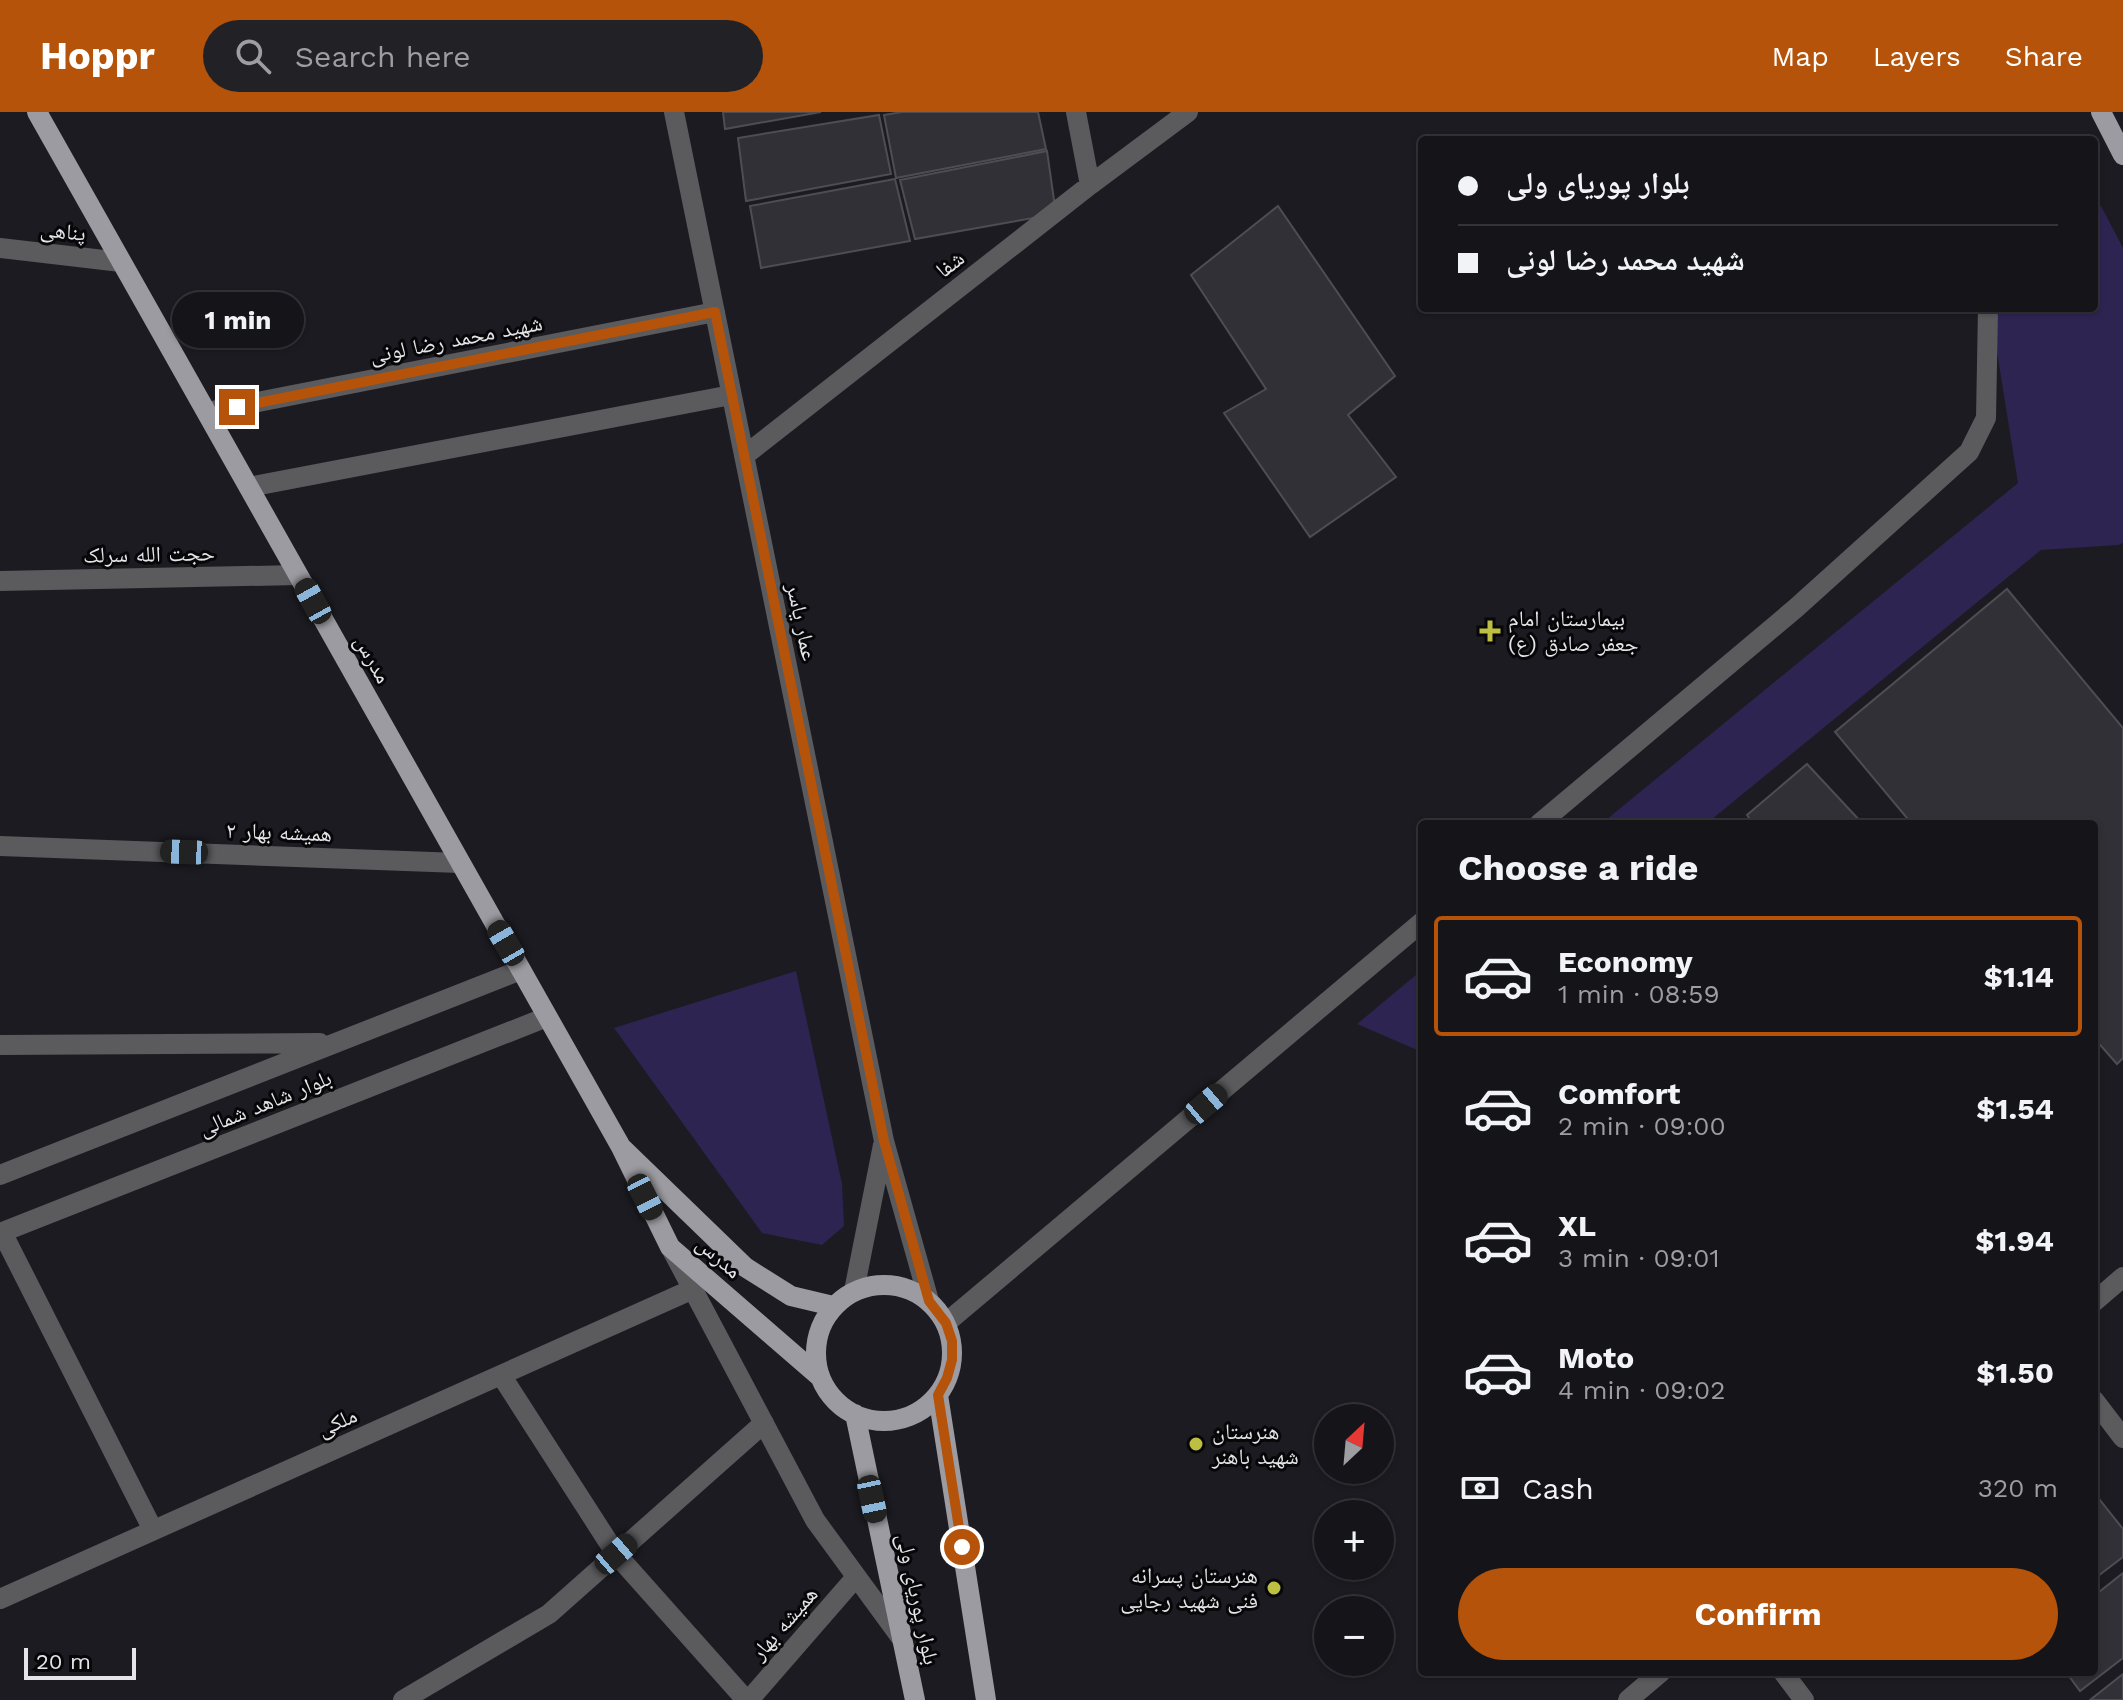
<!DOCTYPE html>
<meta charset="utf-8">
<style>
:root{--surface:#151419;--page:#222126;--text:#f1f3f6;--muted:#9d9ea2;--line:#343338;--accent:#b45309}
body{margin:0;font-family:"Work Sans","Noto Naskh Arabic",sans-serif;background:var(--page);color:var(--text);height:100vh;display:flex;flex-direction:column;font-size:30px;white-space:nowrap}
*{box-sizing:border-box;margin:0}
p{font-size:26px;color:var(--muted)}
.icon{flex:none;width:44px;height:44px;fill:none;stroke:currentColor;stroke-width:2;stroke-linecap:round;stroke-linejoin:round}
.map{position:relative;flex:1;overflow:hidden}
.details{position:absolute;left:1418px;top:708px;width:680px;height:856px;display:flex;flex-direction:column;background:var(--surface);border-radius:8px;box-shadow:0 2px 6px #0004,0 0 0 2px var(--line)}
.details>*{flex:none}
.top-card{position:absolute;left:1418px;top:24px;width:680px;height:176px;border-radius:8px;box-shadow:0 2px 6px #0004,0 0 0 2px var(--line);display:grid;align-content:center;height:176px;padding:0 40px;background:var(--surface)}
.needle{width:52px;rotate:26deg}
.tools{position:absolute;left:1314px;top:1292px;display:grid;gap:16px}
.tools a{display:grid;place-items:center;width:80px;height:80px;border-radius:50%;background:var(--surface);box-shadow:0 2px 6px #0004,0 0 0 2px var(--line);font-size:40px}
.scale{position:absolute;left:24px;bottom:20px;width:112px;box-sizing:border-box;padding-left:8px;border:4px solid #e5e5e9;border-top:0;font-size:22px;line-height:28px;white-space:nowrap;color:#e5e5e9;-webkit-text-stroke:6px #070608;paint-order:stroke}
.end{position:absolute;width:36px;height:36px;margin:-18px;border:10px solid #b45309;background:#fff;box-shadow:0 0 0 4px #fff}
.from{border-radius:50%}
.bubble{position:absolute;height:56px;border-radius:28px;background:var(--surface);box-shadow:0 2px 6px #0004,0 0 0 2px var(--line);font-size:26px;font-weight:700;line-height:56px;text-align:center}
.car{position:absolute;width:24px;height:48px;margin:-24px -12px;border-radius:10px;box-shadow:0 0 6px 2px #0007;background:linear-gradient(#222 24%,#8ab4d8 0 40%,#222 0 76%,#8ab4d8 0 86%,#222 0)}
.top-card b{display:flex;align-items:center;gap:28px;height:76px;font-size:30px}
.top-card b+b{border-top:2px solid var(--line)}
.top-card i{width:20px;height:20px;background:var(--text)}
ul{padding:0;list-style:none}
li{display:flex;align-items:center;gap:24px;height:120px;margin:0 16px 12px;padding:0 24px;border:4px solid transparent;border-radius:8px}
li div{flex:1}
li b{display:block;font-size:30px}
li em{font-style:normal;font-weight:700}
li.current{border-color:var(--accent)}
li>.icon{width:72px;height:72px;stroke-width:1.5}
h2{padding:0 40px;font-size:36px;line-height:96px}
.pay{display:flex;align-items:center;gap:20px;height:88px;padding:0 40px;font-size:30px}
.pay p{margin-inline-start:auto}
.primary-button{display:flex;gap:16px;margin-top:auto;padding:16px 40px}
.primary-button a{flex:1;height:92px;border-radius:48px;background:var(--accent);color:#fff;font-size:32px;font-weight:700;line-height:92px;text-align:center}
header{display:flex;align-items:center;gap:48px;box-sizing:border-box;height:112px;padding:0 40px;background:var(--accent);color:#fff}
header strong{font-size:38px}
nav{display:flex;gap:44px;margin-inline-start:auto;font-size:28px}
.search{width:560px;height:72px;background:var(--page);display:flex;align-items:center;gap:20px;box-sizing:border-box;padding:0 28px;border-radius:44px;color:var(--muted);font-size:30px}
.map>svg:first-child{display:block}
</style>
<header>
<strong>Hoppr</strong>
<div class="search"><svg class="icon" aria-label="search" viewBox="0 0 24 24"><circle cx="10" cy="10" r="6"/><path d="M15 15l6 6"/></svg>Search here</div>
<nav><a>Map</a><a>Layers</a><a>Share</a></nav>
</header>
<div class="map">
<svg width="2123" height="1588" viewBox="0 0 2123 1588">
<rect width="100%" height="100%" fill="#1c1b21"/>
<path fill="#2e2451" d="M 2101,94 L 2123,136 L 2123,431 L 2118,433 L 2041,438 L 1706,712 L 1601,712 L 2018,371 L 1990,196 L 2094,196 L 2094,100 Z
M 1422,858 L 1422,940 L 1357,912 Z
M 796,859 L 842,1072 L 844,1114 L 822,1133 L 762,1121 L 614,916 Z"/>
<path fill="#313036" stroke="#4e4d53" stroke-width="2" d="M 723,0 L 821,0 L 725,17 Z
M 902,0 L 1038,0 L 1046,37 L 896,66 L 884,3 Z
M 879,3 L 891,62 L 746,89 L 738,26 Z
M 1047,39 L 1056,102 L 915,127 L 900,68 Z
M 895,67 L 910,129 L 761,156 L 750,94 Z
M 1278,94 L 1395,264 L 1348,303 L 1396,365 L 1310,425 L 1224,301 L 1266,277 L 1191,163 Z
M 2007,477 L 2123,616 L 2123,946 L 2117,952 L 2094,926 L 2094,712 L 1912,712 L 1835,620 Z
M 1807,652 L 1863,712 L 1753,712 L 1747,703 Z
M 2096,1383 L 2123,1417 L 2123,1445 L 2094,1467 Z
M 2123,1461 L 2123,1546 L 2080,1579 L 2066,1560 L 2094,1560 L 2094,1484 Z
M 2123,1562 L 2123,1588 L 2090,1588 Z"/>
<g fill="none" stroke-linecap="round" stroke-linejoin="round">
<path stroke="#5b5b5e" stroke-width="20" d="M 674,0 L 884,1029 L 929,1189
M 1076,0 L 1090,73
M 0,136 L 121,150
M 207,300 L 715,200
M 744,344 L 1090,73 L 1188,0
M 249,375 L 731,283
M 0,469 L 298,463
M 1539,712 L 1796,496 L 1969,340 L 1986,306 L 1988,196
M 0,734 L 460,751
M 0,933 L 320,931
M 0,1063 L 521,858
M 2,1120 L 153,1418
M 0,1121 L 547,905
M 672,1138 L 815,1408 L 902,1527
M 854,1179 L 883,1033
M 2094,1190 L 2123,1165
M 946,1211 L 1422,810
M 501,1263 L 616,1442 L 746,1588
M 2094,1288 L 2123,1326
M 0,1487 L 693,1177
M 1783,1560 L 1804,1588
M 403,1588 L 549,1502 L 764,1311
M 749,1588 L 856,1465
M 1628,1588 L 1661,1560"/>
<path stroke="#9c9ba1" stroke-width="20" d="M 37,0 L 621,1035
M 2101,0 L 2123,43
M816 1241a68 68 0 1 1 136 0a68 68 0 1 1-136 0Z
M 820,1265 L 670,1135 L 621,1035 L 745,1155 L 791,1184 L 833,1194
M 938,1283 L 986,1588
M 855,1302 L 915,1588"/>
</g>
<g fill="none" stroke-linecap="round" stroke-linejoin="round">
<path stroke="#b45309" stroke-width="10" d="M 237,295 L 715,200 L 884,1029 L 929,1189 L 946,1211 L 952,1229 L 952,1248 L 947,1266 L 938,1283 L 962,1435"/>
</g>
<g fill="#bdbf43" stroke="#070608" stroke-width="3">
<path d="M1486 507h8v8h8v8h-8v8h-8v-8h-8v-8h8z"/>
<circle cx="1196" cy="1332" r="8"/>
<circle cx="1274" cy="1476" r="8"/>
</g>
<g text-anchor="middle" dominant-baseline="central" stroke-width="6" stroke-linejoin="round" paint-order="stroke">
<g font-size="22" fill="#e5e5e9" stroke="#070608">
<text transform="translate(63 119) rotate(6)">پناهی</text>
<text transform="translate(950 152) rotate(-38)">شفا</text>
<text transform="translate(456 227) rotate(-11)">شهید محمد رضا لونی</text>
<text transform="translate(149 442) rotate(-1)">حجت الله سرلک</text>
<text transform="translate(802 510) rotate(78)">عمار یاسر</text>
<text transform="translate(373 547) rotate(61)">مدرس</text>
<text transform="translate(279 720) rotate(2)">همیشه بهار ۲</text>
<text transform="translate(265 991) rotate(-22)">بلوار شاهد شمالی</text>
<text transform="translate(719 1145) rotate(41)">مدرس</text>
<text transform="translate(337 1310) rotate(-24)">ملکی</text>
<text transform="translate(918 1487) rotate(78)">بلوار پوریای ولی</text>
<text transform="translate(784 1511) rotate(-49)">همیشه بهار</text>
</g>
<g font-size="22" fill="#e5e5e9" stroke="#070608" text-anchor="start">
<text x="1508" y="506">بیمارستان امام<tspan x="1508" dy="25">جعفر صادق (ع)</tspan></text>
<text x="1212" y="1319">هنرستان<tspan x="1212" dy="25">شهید باهنر</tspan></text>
<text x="1258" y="1463" text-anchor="end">هنرستان پسرانه<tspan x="1258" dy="25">فنی شهید رجایی</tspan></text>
</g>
</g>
</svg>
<div class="tools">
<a><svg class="needle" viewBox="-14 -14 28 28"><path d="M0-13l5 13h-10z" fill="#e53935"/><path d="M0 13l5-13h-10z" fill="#9d9ea2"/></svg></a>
<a>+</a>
<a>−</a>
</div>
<div class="scale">20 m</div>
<i class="end from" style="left:962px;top:1435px"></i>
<i class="end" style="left:237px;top:295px"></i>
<div class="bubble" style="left:172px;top:180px;width:132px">1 min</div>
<i class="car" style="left:313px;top:489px;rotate:331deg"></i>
<i class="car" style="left:184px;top:740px;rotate:272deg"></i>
<i class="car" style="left:506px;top:831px;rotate:330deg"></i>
<i class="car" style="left:1206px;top:992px;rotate:50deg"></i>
<i class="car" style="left:645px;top:1085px;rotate:153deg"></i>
<i class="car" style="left:872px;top:1387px;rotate:168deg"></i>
<i class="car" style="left:616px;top:1442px;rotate:49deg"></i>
<div class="top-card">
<b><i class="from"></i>بلوار پوریای ولی</b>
<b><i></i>شهید محمد رضا لونی</b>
</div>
<section class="details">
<h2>Choose a ride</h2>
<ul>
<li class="current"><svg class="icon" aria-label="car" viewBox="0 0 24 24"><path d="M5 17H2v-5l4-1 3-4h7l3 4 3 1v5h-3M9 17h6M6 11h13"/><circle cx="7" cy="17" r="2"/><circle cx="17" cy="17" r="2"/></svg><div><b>Economy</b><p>1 min · 08:59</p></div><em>$1.14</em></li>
<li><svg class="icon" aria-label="car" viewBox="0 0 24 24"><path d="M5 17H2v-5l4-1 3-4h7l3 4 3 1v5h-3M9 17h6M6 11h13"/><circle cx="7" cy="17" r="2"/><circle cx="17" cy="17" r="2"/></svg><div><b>Comfort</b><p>2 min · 09:00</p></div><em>$1.54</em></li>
<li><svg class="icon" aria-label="car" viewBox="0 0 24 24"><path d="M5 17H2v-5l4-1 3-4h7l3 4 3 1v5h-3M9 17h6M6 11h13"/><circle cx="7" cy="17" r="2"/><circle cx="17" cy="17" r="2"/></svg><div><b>XL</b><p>3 min · 09:01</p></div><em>$1.94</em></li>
<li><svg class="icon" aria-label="car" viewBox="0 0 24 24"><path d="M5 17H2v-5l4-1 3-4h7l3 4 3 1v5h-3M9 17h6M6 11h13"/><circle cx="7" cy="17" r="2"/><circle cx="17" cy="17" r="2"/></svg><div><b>Moto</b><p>4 min · 09:02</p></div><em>$1.50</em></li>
</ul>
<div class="pay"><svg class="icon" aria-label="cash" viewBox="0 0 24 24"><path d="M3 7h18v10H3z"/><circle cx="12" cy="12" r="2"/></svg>Cash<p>320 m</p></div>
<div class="primary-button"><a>Confirm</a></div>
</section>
</div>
